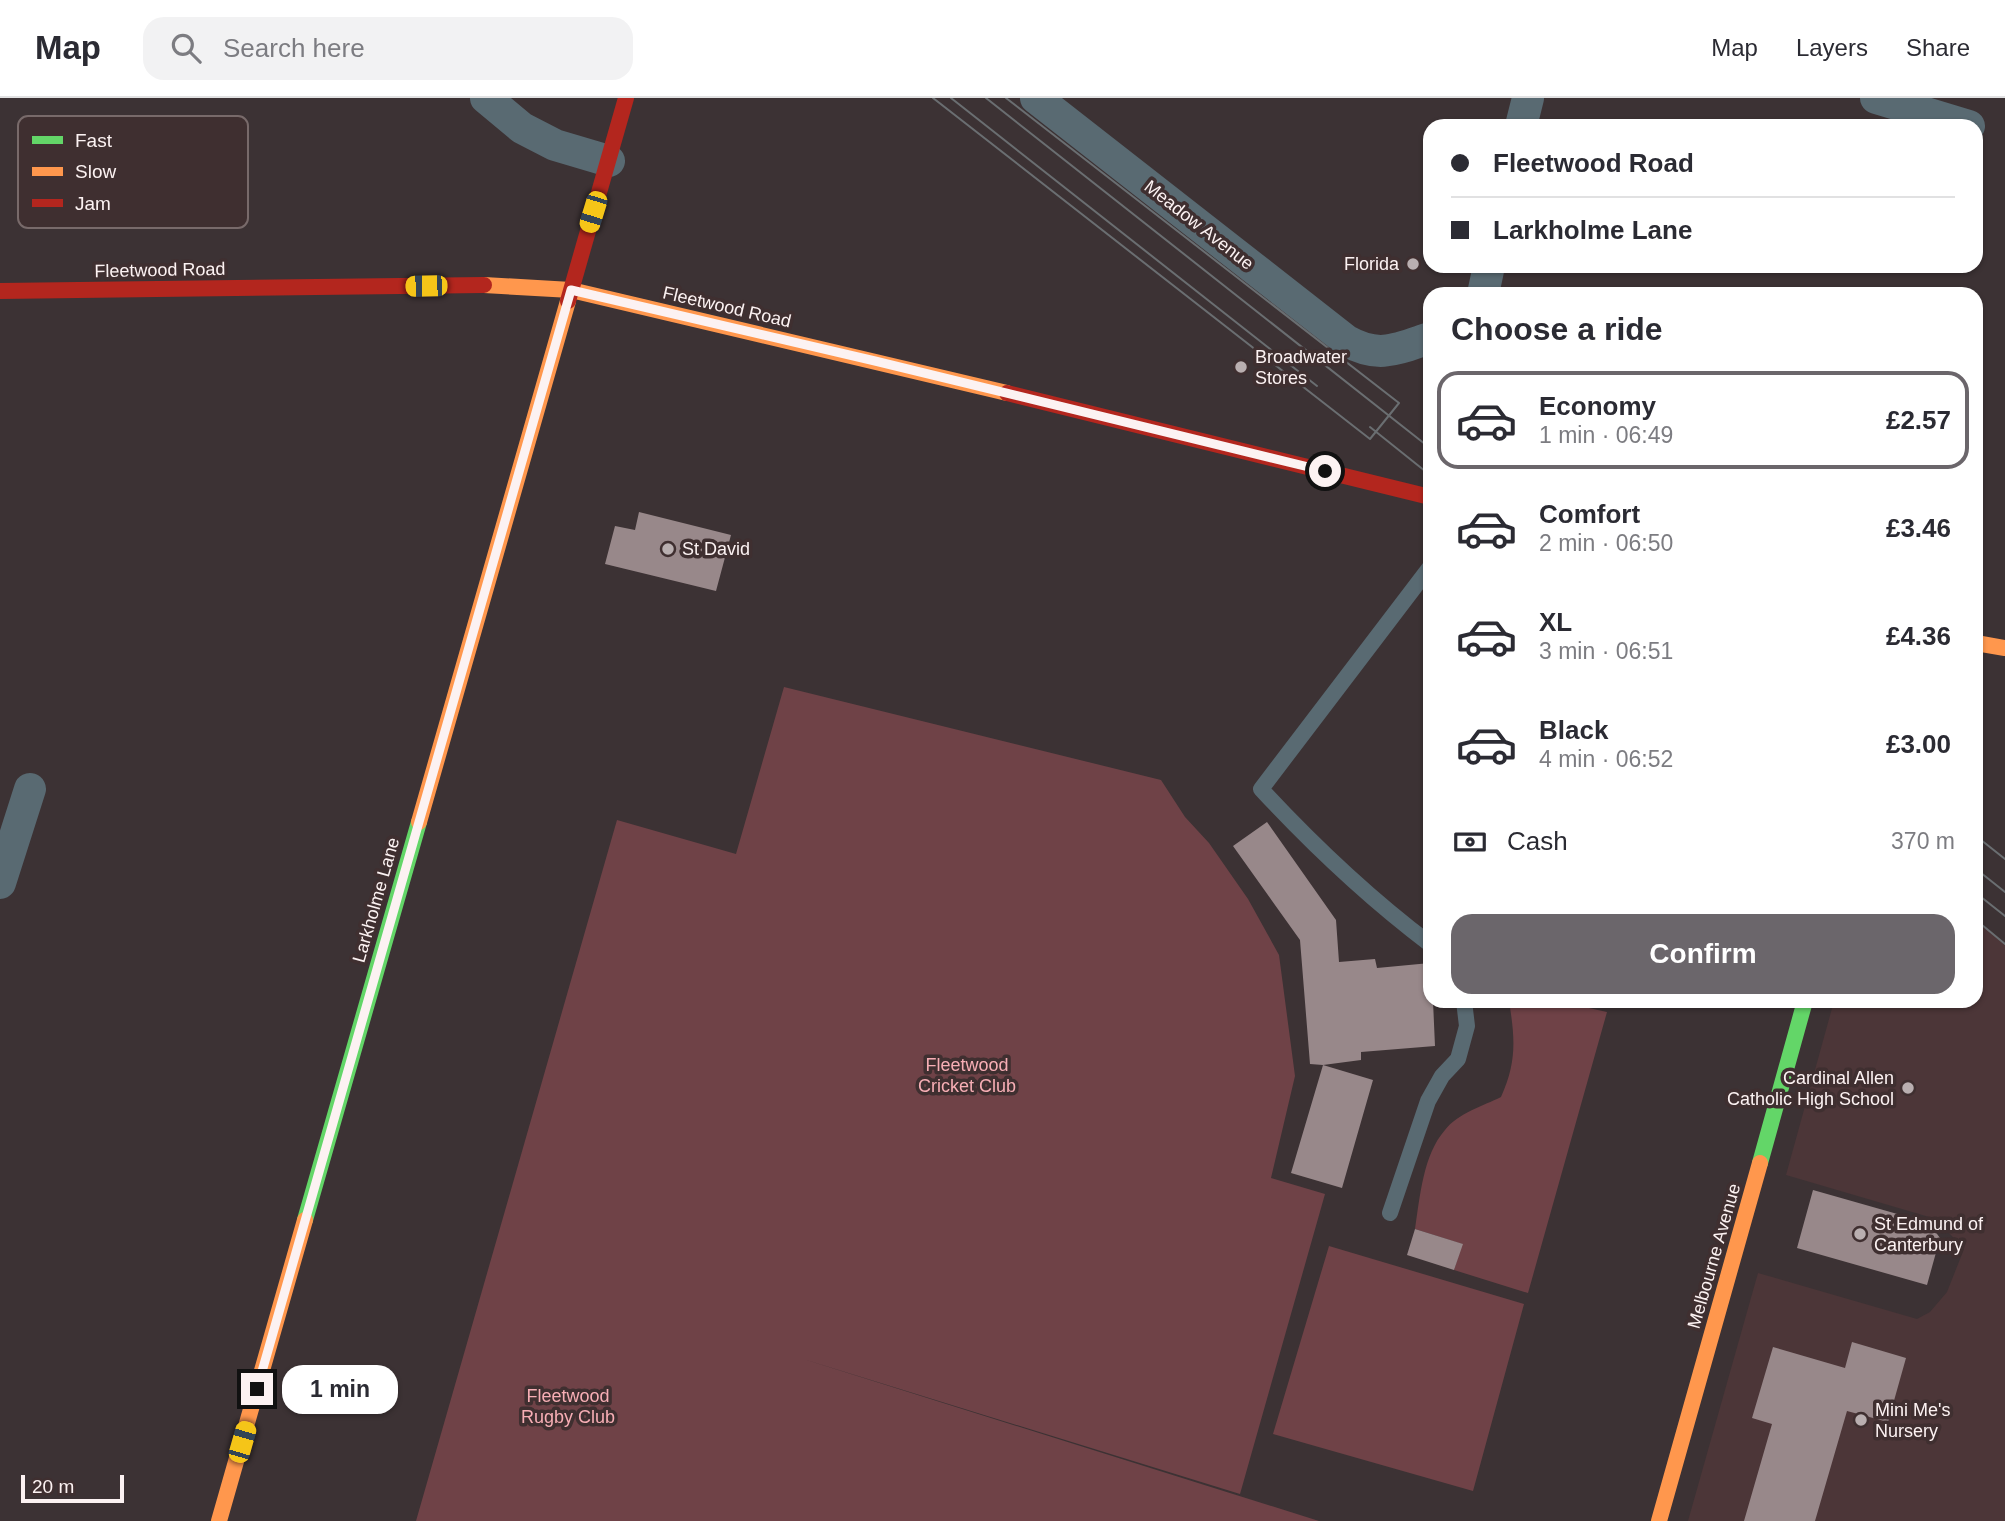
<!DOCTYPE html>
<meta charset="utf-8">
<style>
:root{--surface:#fff;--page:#f2f2f3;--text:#2b2b33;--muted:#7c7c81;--line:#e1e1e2;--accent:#6b666b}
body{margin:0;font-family:Helvetica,sans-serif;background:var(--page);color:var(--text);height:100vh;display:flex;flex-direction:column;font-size:26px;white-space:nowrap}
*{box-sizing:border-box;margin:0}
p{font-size:23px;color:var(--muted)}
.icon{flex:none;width:38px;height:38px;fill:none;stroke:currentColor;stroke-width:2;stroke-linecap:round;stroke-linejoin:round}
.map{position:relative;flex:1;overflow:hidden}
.sheet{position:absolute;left:1423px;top:189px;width:560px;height:721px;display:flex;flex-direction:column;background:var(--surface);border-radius:21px;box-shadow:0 2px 5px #0004}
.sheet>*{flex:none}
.top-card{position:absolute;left:1423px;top:21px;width:560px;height:154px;border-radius:21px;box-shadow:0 2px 5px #0004;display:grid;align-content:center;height:154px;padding:0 28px;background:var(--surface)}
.scale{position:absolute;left:21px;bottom:18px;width:103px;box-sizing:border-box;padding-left:7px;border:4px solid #fcf2f2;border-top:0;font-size:19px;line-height:24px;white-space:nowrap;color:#fcf2f2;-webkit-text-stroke:5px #3f2f30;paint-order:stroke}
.end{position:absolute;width:32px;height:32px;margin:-16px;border:9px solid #fcf2f2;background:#111;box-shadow:0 0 0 4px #111}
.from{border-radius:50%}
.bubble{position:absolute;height:49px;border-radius:21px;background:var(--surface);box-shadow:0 2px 5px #0004;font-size:23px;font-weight:800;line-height:49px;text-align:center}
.car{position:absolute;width:21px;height:42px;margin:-21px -10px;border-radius:9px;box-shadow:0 0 5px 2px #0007;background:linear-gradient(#f5c518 24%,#345 0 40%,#f5c518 0 76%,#345 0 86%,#f5c518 0)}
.top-card b{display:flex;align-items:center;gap:24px;height:66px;font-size:26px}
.top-card b+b{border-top:2px solid var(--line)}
.top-card i{width:18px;height:18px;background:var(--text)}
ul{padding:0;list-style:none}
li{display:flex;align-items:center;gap:21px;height:98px;margin:0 14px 10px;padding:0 14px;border:4px solid transparent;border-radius:21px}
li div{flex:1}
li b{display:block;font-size:26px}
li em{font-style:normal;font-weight:800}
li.on{border-color:var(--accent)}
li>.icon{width:63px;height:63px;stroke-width:1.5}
h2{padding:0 28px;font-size:32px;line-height:84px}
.pay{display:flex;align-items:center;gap:18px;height:77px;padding:0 28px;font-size:26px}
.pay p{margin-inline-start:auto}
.primary-button{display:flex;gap:14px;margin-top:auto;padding:14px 28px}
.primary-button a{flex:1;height:80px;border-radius:21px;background:var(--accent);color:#fff;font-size:28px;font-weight:800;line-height:80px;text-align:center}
header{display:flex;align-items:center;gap:42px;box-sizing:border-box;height:98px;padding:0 35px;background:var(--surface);border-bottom:2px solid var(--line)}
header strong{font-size:33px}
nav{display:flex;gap:38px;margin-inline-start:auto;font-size:24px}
.search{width:490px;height:63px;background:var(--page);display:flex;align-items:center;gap:18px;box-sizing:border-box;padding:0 24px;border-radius:21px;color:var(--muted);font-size:26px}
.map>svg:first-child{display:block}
</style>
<header>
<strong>Map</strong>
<div class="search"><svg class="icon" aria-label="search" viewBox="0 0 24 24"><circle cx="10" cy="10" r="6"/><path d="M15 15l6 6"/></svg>Search here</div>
<nav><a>Map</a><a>Layers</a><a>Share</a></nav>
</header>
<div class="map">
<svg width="2005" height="1423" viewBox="0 0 2005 1423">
<rect width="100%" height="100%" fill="#3c3234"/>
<path fill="#4c3638" d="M 1976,822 L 2005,846 L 2005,1423 L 1688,1423 L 1758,1175 L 1917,1221 L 1930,1214 L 1947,1194 L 1964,1151 L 1936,1121 L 1786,1077 L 1834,903 L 1976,903 Z"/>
<path fill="#6f4247" d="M 784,589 L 1161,682 L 1185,719 L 1209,745 L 1248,801 L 1279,857 L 1295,978 L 1271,1080 L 1325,1096 L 1240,1396 L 800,1260 L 1319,1423 L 416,1423 L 617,722 L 736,756 Z
M 1509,903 L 1557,903 L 1607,914 L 1528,1195 L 1454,1172 L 1462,1146 L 1415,1131 C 1420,1099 1423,1057 1445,1032 C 1458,1015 1483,1008 1501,999 C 1517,964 1515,940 1509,903 Z
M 1329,1148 L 1524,1206 L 1473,1393 L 1273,1336 Z"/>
<path fill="#98888a" d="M 639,414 L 731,437 L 716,493 L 605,466 L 615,428 L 635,432 Z
M 1267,724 L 1336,822 L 1339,864 L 1375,861 L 1377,870 L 1430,865 L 1430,903 L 1433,903 L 1435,948 L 1361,954 L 1361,962 L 1323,967 L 1310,966 L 1300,842 L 1233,748 Z
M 1323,967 L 1373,982 L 1342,1090 L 1291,1075 Z
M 1813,1092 L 1929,1125 L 1940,1140 L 1927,1187 L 1797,1150 Z
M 1415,1131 L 1463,1146 L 1454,1172 L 1407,1157 Z
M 1852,1244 L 1906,1260 L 1888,1324 L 1847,1313 L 1815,1423 L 1744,1423 L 1772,1326 L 1752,1320 L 1773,1249 L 1845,1270 Z"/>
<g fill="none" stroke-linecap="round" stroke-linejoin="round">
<path stroke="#596a72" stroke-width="16" d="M 1430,469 L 1261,691 C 1313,747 1369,800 1430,846
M 1390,1115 L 1428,1003 L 1442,978 L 1458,961 L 1467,928 L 1464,903"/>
<path stroke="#596a72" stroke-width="32" d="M 486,0 L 522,30 L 555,47 L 609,63
M 1036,0 L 1347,243 C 1379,261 1397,251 1430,240
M 1876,0 L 1969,28
M 1521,28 L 1528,0
M 1483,196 L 1489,168
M 0,785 L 30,691"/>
<path stroke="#63d668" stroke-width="16" d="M 1760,1065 L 1805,903
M 305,1122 L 419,724"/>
<path stroke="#ff974d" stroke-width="16" d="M 484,187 L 571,192 L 1007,295
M 1976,545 L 2005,550
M 419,724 L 568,203
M 219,1423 L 305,1122
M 1659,1423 L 1760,1065"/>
<path stroke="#b3261e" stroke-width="16" d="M 0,193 L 484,187
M 568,203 L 626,0
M 1007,295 L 1430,399"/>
<path stroke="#6a6e71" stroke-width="2" d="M 933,0 L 1370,341 L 1399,305 L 1006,0
M 951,0 L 1317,288
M 986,0 L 1430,350
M 1370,329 L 1430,377
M 1976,738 L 2005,761
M 1976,771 L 2005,794
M 1976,795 L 2005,818
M 1976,822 L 2005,846"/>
</g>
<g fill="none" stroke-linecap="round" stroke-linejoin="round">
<path stroke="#fcf2f2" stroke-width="9" d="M 257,1291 L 571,192 L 875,263 L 1325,373"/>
</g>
<g fill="#b9afb0" stroke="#3f2f30" stroke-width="2.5">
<circle cx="1413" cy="166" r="7"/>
<circle cx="1241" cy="269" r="7"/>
<circle cx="668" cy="451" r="7"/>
<circle cx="1908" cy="990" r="7"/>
<circle cx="1860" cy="1136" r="7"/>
<circle cx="1861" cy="1322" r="7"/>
</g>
<g text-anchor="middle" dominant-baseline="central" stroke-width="7" stroke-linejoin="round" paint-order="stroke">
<g font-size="18" fill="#fcf2f2" stroke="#3f2f30">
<text transform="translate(1199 127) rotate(38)">Meadow Avenue</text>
<text transform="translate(160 172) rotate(-1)">Fleetwood Road</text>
<text transform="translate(727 209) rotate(13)">Fleetwood Road</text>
<text transform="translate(376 802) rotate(-74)">Larkholme Lane</text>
<text transform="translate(1714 1158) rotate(-74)">Melbourne Avenue</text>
</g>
<g font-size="18" fill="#fcf2f2" stroke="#3f2f30" text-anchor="start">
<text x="1399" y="166" text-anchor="end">Florida</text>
<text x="1255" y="259">Broadwater<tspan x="1255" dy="21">Stores</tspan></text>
<text x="682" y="451">St David</text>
<text x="1894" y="980" text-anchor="end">Cardinal Allen<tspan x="1894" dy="21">Catholic High School</tspan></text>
<text x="1874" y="1126">St Edmund of<tspan x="1874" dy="21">Canterbury</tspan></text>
<text x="1875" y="1312">Mini Me's<tspan x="1875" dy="21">Nursery</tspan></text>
</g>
<g font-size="18" fill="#f7aeb5" stroke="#3f2f30">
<text x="967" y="967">Fleetwood<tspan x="967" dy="21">Cricket Club</tspan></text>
<text x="568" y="1298">Fleetwood<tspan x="568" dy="21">Rugby Club</tspan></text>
</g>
</g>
<rect x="18" y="18" width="230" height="112" rx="10" fill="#3f2f30" stroke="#786a6a" stroke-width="2"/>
<rect x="32" y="38" width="31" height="8" fill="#63d668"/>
<rect x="32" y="69" width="31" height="9" fill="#ff974d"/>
<rect x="32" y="101" width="31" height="8" fill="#b3261e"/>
<g font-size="19" fill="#fcf2f2">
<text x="75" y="49">Fast</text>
<text x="75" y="80">Slow</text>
<text x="75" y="112">Jam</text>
</g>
</svg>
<div class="scale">20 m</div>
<i class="end from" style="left:1325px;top:373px"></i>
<i class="end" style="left:257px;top:1291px"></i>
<div class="bubble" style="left:282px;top:1267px;width:116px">1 min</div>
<i class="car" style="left:593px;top:114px;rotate:197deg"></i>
<i class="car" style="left:426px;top:188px;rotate:269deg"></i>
<i class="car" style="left:242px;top:1344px;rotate:16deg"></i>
<div class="top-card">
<b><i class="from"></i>Fleetwood Road</b>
<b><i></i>Larkholme Lane</b>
</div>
<section class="sheet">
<h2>Choose a ride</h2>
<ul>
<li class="on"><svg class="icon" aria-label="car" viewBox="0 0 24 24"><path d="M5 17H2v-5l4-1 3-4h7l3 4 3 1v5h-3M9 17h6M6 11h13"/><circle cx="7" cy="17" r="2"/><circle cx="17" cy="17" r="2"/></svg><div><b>Economy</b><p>1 min · 06:49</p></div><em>£2.57</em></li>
<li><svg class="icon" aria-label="car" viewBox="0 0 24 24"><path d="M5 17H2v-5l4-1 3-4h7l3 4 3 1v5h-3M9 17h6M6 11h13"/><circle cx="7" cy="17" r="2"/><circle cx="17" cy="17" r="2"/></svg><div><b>Comfort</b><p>2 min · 06:50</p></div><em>£3.46</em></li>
<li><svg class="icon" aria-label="car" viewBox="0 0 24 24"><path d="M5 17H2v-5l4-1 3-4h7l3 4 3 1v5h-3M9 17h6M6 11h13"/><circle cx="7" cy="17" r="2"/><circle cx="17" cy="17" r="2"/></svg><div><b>XL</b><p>3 min · 06:51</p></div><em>£4.36</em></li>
<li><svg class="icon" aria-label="car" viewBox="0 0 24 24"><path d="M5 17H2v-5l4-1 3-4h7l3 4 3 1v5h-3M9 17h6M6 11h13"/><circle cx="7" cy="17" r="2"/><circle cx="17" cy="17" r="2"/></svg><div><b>Black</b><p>4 min · 06:52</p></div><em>£3.00</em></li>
</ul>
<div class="pay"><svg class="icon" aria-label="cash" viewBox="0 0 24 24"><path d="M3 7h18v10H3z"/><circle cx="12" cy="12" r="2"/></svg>Cash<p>370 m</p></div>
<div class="primary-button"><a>Confirm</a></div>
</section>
</div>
